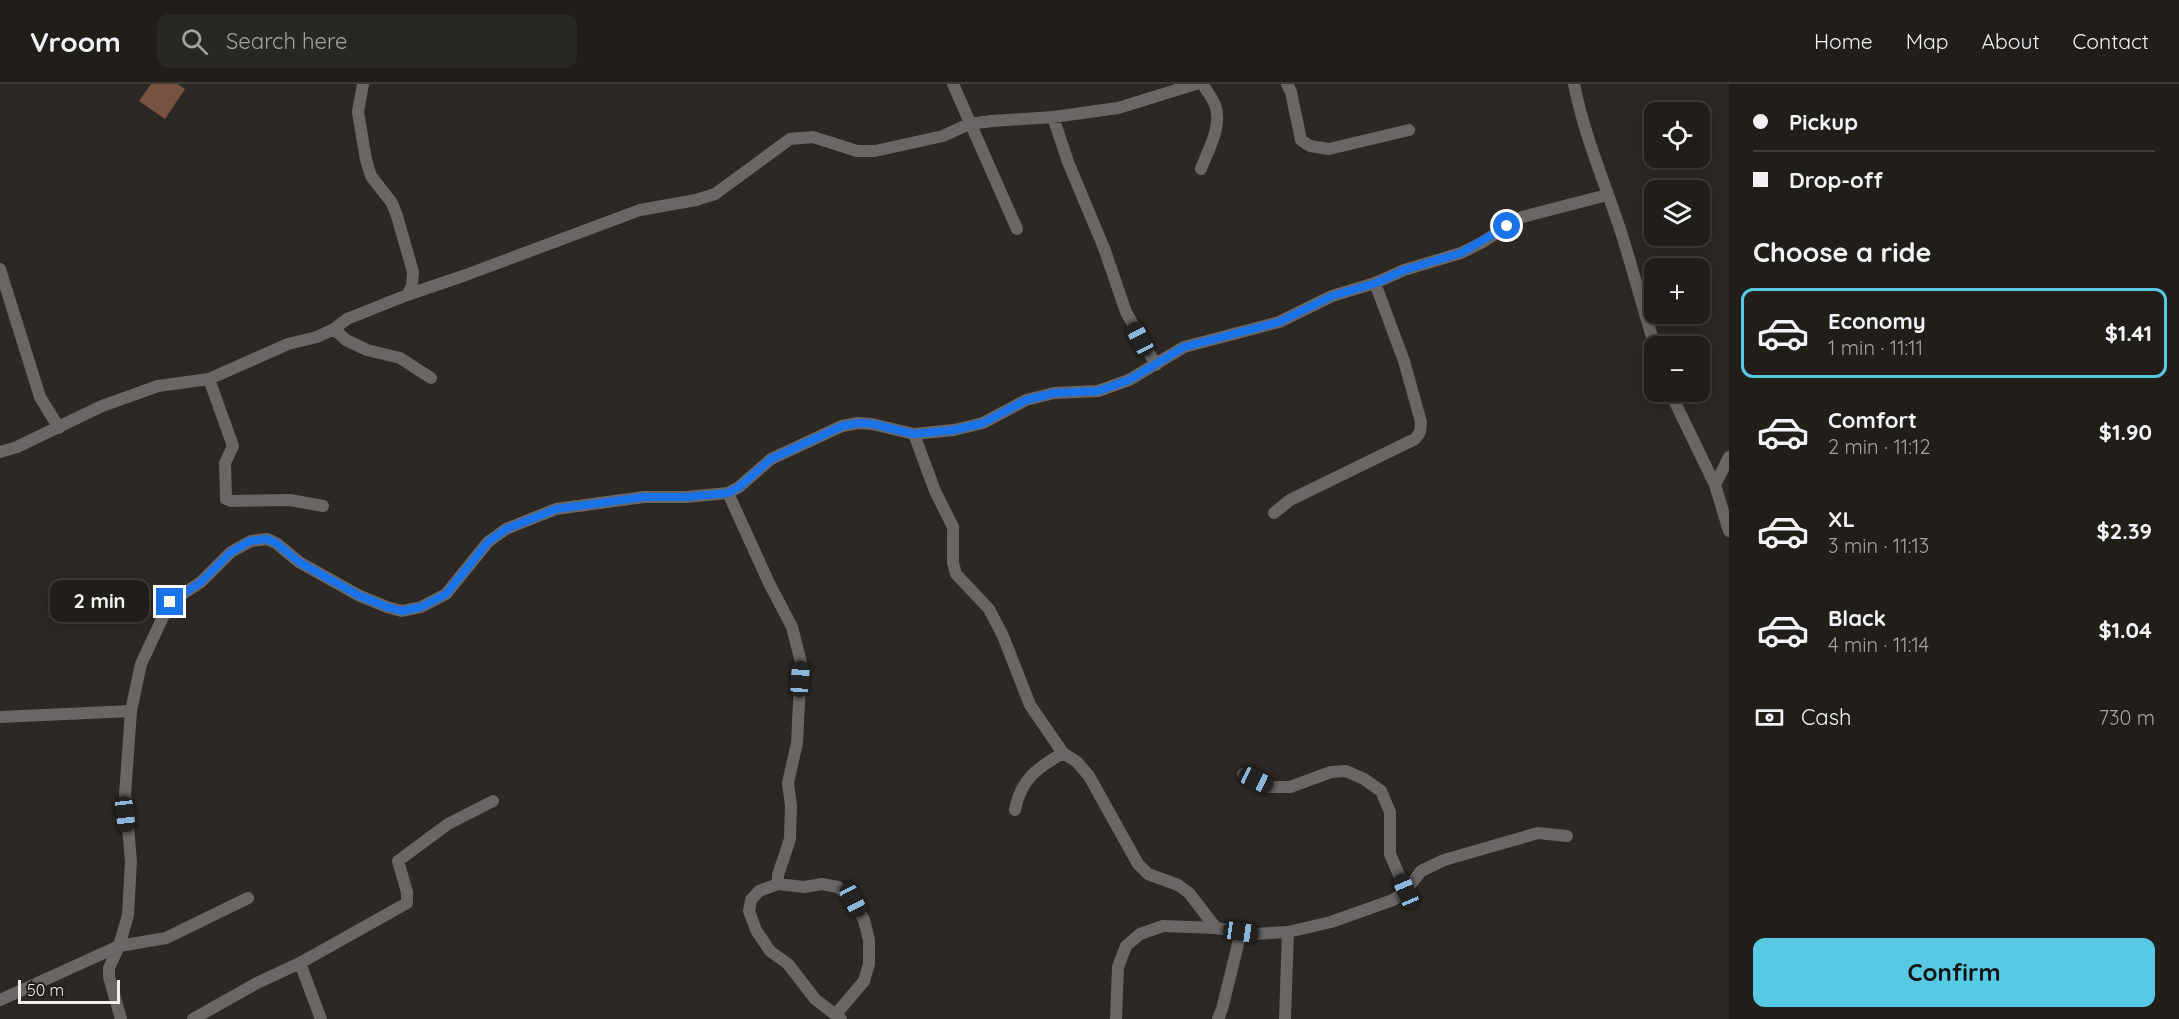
<!DOCTYPE html>
<meta charset="utf-8">
<style>
:root{--surface:#211e1a;--page:#292723;--text:#f1f3f6;--muted:#a2a2a2;--line:#3e3c39;--accent:#57c9e2}
body{margin:0;font-family:Quicksand,sans-serif;background:var(--page);color:var(--text);height:100vh;display:flex;flex-direction:column;font-size:22px;white-space:nowrap}
*{box-sizing:border-box;margin:0}
p{font-size:20px;color:var(--muted)}
.icon{flex:none;width:33px;height:33px;fill:none;stroke:currentColor;stroke-width:2;stroke-linecap:round;stroke-linejoin:round}
.map{position:relative;flex:1;overflow:hidden}
.drawer{display:flex;flex-direction:column;background:var(--surface);width:450px}
.drawer>*{flex:none}
.banner{display:grid;align-content:center;height:132px;padding:0 24px;background:var(--surface)}
.fabs{position:absolute;left:1644px;top:18px;display:grid;gap:12px}
.fabs a{display:grid;place-items:center;width:66px;height:66px;border-radius:12px;background:var(--surface);box-shadow:0 3px 15px #0003,0 0 0 2px var(--line);font-size:30px}
.scale{position:absolute;left:18px;bottom:15px;width:102px;box-sizing:border-box;padding-left:6px;border:3px solid #f1efeb;border-top:0;font-size:16px;line-height:21px;white-space:nowrap;color:#f1efeb;-webkit-text-stroke:4px #221e19;paint-order:stroke}
.end{position:absolute;width:27px;height:27px;margin:-14px;border:8px solid #1a73e8;background:#fff;box-shadow:0 0 0 3px #fff}
.from{border-radius:50%}
.bubble{position:absolute;height:42px;border-radius:12px;background:var(--surface);box-shadow:0 3px 15px #0003,0 0 0 2px var(--line);font-size:20px;font-weight:700;line-height:42px;text-align:center}
.car{position:absolute;width:18px;height:36px;margin:-18px -9px;border-radius:8px;box-shadow:0 0 4px 2px #0007;background:linear-gradient(#222 24%,#8ab4d8 0 40%,#222 0 76%,#8ab4d8 0 86%,#222 0)}
.banner b{display:flex;align-items:center;gap:21px;height:57px;font-size:22px}
.banner b+b{border-top:2px solid var(--line)}
.banner i{width:15px;height:15px;background:var(--text)}
ul{padding:0;list-style:none}
li{display:flex;align-items:center;gap:18px;height:90px;margin:0 12px 9px;padding:0 12px;border:3px solid transparent;border-radius:12px}
li div{flex:1}
li b{display:block;font-size:22px}
li em{font-style:normal;font-weight:700}
li.active{border-color:var(--accent)}
li>.icon{width:54px;height:54px;stroke-width:1.5}
h2{padding:0 24px;font-size:27px;line-height:72px}
.pay{display:flex;align-items:center;gap:15px;height:66px;padding:0 24px;font-size:22px}
.pay p{margin-inline-start:auto}
.button{display:flex;gap:12px;margin-top:auto;padding:12px 24px}
.button a{flex:1;height:69px;border-radius:12px;background:var(--accent);color:#111;font-size:24px;font-weight:700;line-height:69px;text-align:center}
header{display:flex;align-items:center;gap:36px;box-sizing:border-box;height:84px;padding:0 30px;background:var(--surface);border-bottom:2px solid var(--line)}
header strong{font-size:28px}
nav{display:flex;gap:33px;margin-inline-start:auto;font-size:21px}
.search{width:420px;height:54px;background:var(--page);display:flex;align-items:center;gap:15px;box-sizing:border-box;padding:0 21px;border-radius:12px;color:var(--muted);font-size:22px}
main{display:flex;flex:1;min-height:0}
.map>svg:first-child{display:block}
</style>
<header>
<strong>Vroom</strong>
<div class="search"><svg class="icon" aria-label="search" viewBox="0 0 24 24"><circle cx="10" cy="10" r="6"/><path d="M15 15l6 6"/></svg>Search here</div>
<nav><a>Home</a><a>Map</a><a>About</a><a>Contact</a></nav>
</header>
<main>
<div class="map">
<svg width="1729" height="935" viewBox="0 0 1729 935">
<rect width="100%" height="100%" fill="#2c2823"/>
<path fill="#775241" d="M 151,0 L 178,0 L 185,5 L 165,35 L 139,17 Z"/>
<g fill="none" stroke-linecap="round" stroke-linejoin="round">
<path stroke="#6a6666" stroke-width="12" d="M 363,0 L 358,28 L 366,76 L 371,92 L 392,119 L 397,132 L 413,188 L 412,202 L 407,211
M 953,0 L 1017,145
M 1287,0 L 1291,8 L 1301,56 L 1310,62 L 1329,65 L 1409,46
M 1574,0 C 1584,51 1605,99 1621,148 C 1633,186 1643,225 1655,262
M 1053,33 L 1068,78 L 1104,164 L 1126,228 L 1156,281
M 1201,85 C 1208,66 1223,41 1215,21 C 1212,13 1206,7 1203,0
M 0,185 L 40,313 L 59,344
M 334,245 L 346,256 L 367,266 L 400,274 L 431,294
M 209,295 L 233,362 L 225,379 L 226,415 L 231,417 L 290,416 L 323,422
M 1670,308 L 1715,401 L 1729,447
M 914,350 L 935,407 L 953,443 L 953,479 L 956,490 L 989,525 L 1003,552 L 1030,621 L 1063,669 L 1077,678 L 1089,692 L 1138,780 L 1148,790 L 1178,801 L 1189,809 L 1216,844
M 0,368 L 17,363 L 102,322 L 158,302 L 209,295 L 288,260 L 317,253 L 334,245 L 347,235 L 407,211 L 463,192 L 640,126 L 696,116 L 715,110 L 790,55 L 813,53 L 857,67 L 875,67 L 943,52 L 969,40 L 992,37 L 1053,33 L 1118,24 L 1196,0
M 1715,401 L 1729,373
M 728,409 L 769,499 L 792,543 L 801,578 L 797,659 L 788,699 L 791,722 L 790,755 L 778,791 L 778,800
M 1274,429 L 1290,416 L 1415,355 L 1420,348 L 1421,338 L 1404,277 L 1375,199
M 0,633 L 131,627
M 1243,690 L 1270,703 L 1290,703 L 1331,688 L 1346,687 L 1364,695 L 1381,707 L 1390,728 L 1390,770 L 1406,807
M 1015,726 C 1021,695 1037,684 1063,669
M 300,879 L 321,935
M 0,916 L 119,862 L 166,854 L 248,814
M 836,930 L 864,897 L 869,880 L 869,856 L 864,836 L 853,816 L 838,803 L 822,800 L 804,803 L 778,800 L 759,807 L 751,816 L 749,827 L 756,846 L 770,867 L 788,880 L 815,915 L 841,935
M 121,935 L 109,893 L 109,884 L 119,862 L 128,831 L 131,777 L 125,711 L 131,627 L 141,580 L 170,518 L 201,498 L 231,468 L 251,457 L 267,455 L 276,459 L 299,478 L 358,511 L 387,523 L 402,527 L 421,523 L 446,510 L 488,458 L 506,445 L 556,425 L 644,413 L 686,413 L 728,409 L 739,403 L 771,375 L 842,342 L 858,339 L 872,340 L 914,350 L 954,346 L 983,339 L 1026,316 L 1054,309 L 1098,307 L 1129,296 L 1184,263 L 1279,238 L 1332,212 L 1375,199 L 1404,186 L 1461,169 L 1481,159 L 1522,133 L 1607,111
M 193,935 L 257,899 L 300,879 L 407,819 L 407,808 L 398,777 L 448,740 L 493,717
M 1116,935 L 1118,883 L 1126,862 L 1140,850 L 1163,842 L 1216,844 L 1254,850 L 1288,848 L 1331,838 L 1393,816 L 1406,807 L 1421,787 L 1444,776 L 1538,749 L 1567,752
M 1218,935 L 1222,925 L 1241,848
M 1285,935 L 1288,848"/>
</g>
<g fill="none" stroke-linecap="round" stroke-linejoin="round">
<path stroke="#1a73e8" stroke-width="8" d="M 170,518 L 201,498 L 231,468 L 250,457 L 267,455 L 276,459 L 299,478 L 358,511 L 387,523 L 402,527 L 421,523 L 446,510 L 488,458 L 506,445 L 556,425 L 644,413 L 686,413 L 728,409 L 739,403 L 771,375 L 842,342 L 858,339 L 873,340 L 914,350 L 954,346 L 983,339 L 1026,316 L 1054,309 L 1098,307 L 1129,296 L 1184,263 L 1279,238 L 1332,212 L 1376,199 L 1404,186 L 1461,169 L 1507,142"/>
</g>
</svg>
<div class="fabs">
<a><svg class="icon" aria-label="locate" viewBox="0 0 24 24"><circle cx="12" cy="12" r="6"/><path d="M12 2v4M12 18v4M2 12h4M18 12h4"/></svg></a>
<a><svg class="icon" aria-label="layers" viewBox="0 0 24 24"><path d="M12 4l9 5-9 5-9-5zM3 14l9 5 9-5"/></svg></a>
<a>+</a>
<a>−</a>
</div>
<div class="scale">50 m</div>
<i class="end from" style="left:1507px;top:142px"></i>
<i class="end" style="left:170px;top:518px"></i>
<div class="bubble" style="left:50px;top:496px;width:99px">2 min</div>
<i class="car" style="left:1140px;top:255px;rotate:332deg"></i>
<i class="car" style="left:800px;top:595px;rotate:4deg"></i>
<i class="car" style="left:1256px;top:696px;rotate:115deg"></i>
<i class="car" style="left:125px;top:730px;rotate:173deg"></i>
<i class="car" style="left:1406px;top:807px;rotate:337deg"></i>
<i class="car" style="left:853px;top:816px;rotate:152deg"></i>
<i class="car" style="left:1241px;top:848px;rotate:98deg"></i>
</div>
<section class="drawer">
<div class="banner">
<b><i class="from"></i>Pickup</b>
<b><i></i>Drop-off</b>
</div>
<h2>Choose a ride</h2>
<ul>
<li class="active"><svg class="icon" aria-label="car" viewBox="0 0 24 24"><path d="M5 17H2v-5l4-1 3-4h7l3 4 3 1v5h-3M9 17h6M6 11h13"/><circle cx="7" cy="17" r="2"/><circle cx="17" cy="17" r="2"/></svg><div><b>Economy</b><p>1 min · 11:11</p></div><em>$1.41</em></li>
<li><svg class="icon" aria-label="car" viewBox="0 0 24 24"><path d="M5 17H2v-5l4-1 3-4h7l3 4 3 1v5h-3M9 17h6M6 11h13"/><circle cx="7" cy="17" r="2"/><circle cx="17" cy="17" r="2"/></svg><div><b>Comfort</b><p>2 min · 11:12</p></div><em>$1.90</em></li>
<li><svg class="icon" aria-label="car" viewBox="0 0 24 24"><path d="M5 17H2v-5l4-1 3-4h7l3 4 3 1v5h-3M9 17h6M6 11h13"/><circle cx="7" cy="17" r="2"/><circle cx="17" cy="17" r="2"/></svg><div><b>XL</b><p>3 min · 11:13</p></div><em>$2.39</em></li>
<li><svg class="icon" aria-label="car" viewBox="0 0 24 24"><path d="M5 17H2v-5l4-1 3-4h7l3 4 3 1v5h-3M9 17h6M6 11h13"/><circle cx="7" cy="17" r="2"/><circle cx="17" cy="17" r="2"/></svg><div><b>Black</b><p>4 min · 11:14</p></div><em>$1.04</em></li>
</ul>
<div class="pay"><svg class="icon" aria-label="cash" viewBox="0 0 24 24"><path d="M3 7h18v10H3z"/><circle cx="12" cy="12" r="2"/></svg>Cash<p>730 m</p></div>
<div class="button"><a>Confirm</a></div>
</section>
</main>
